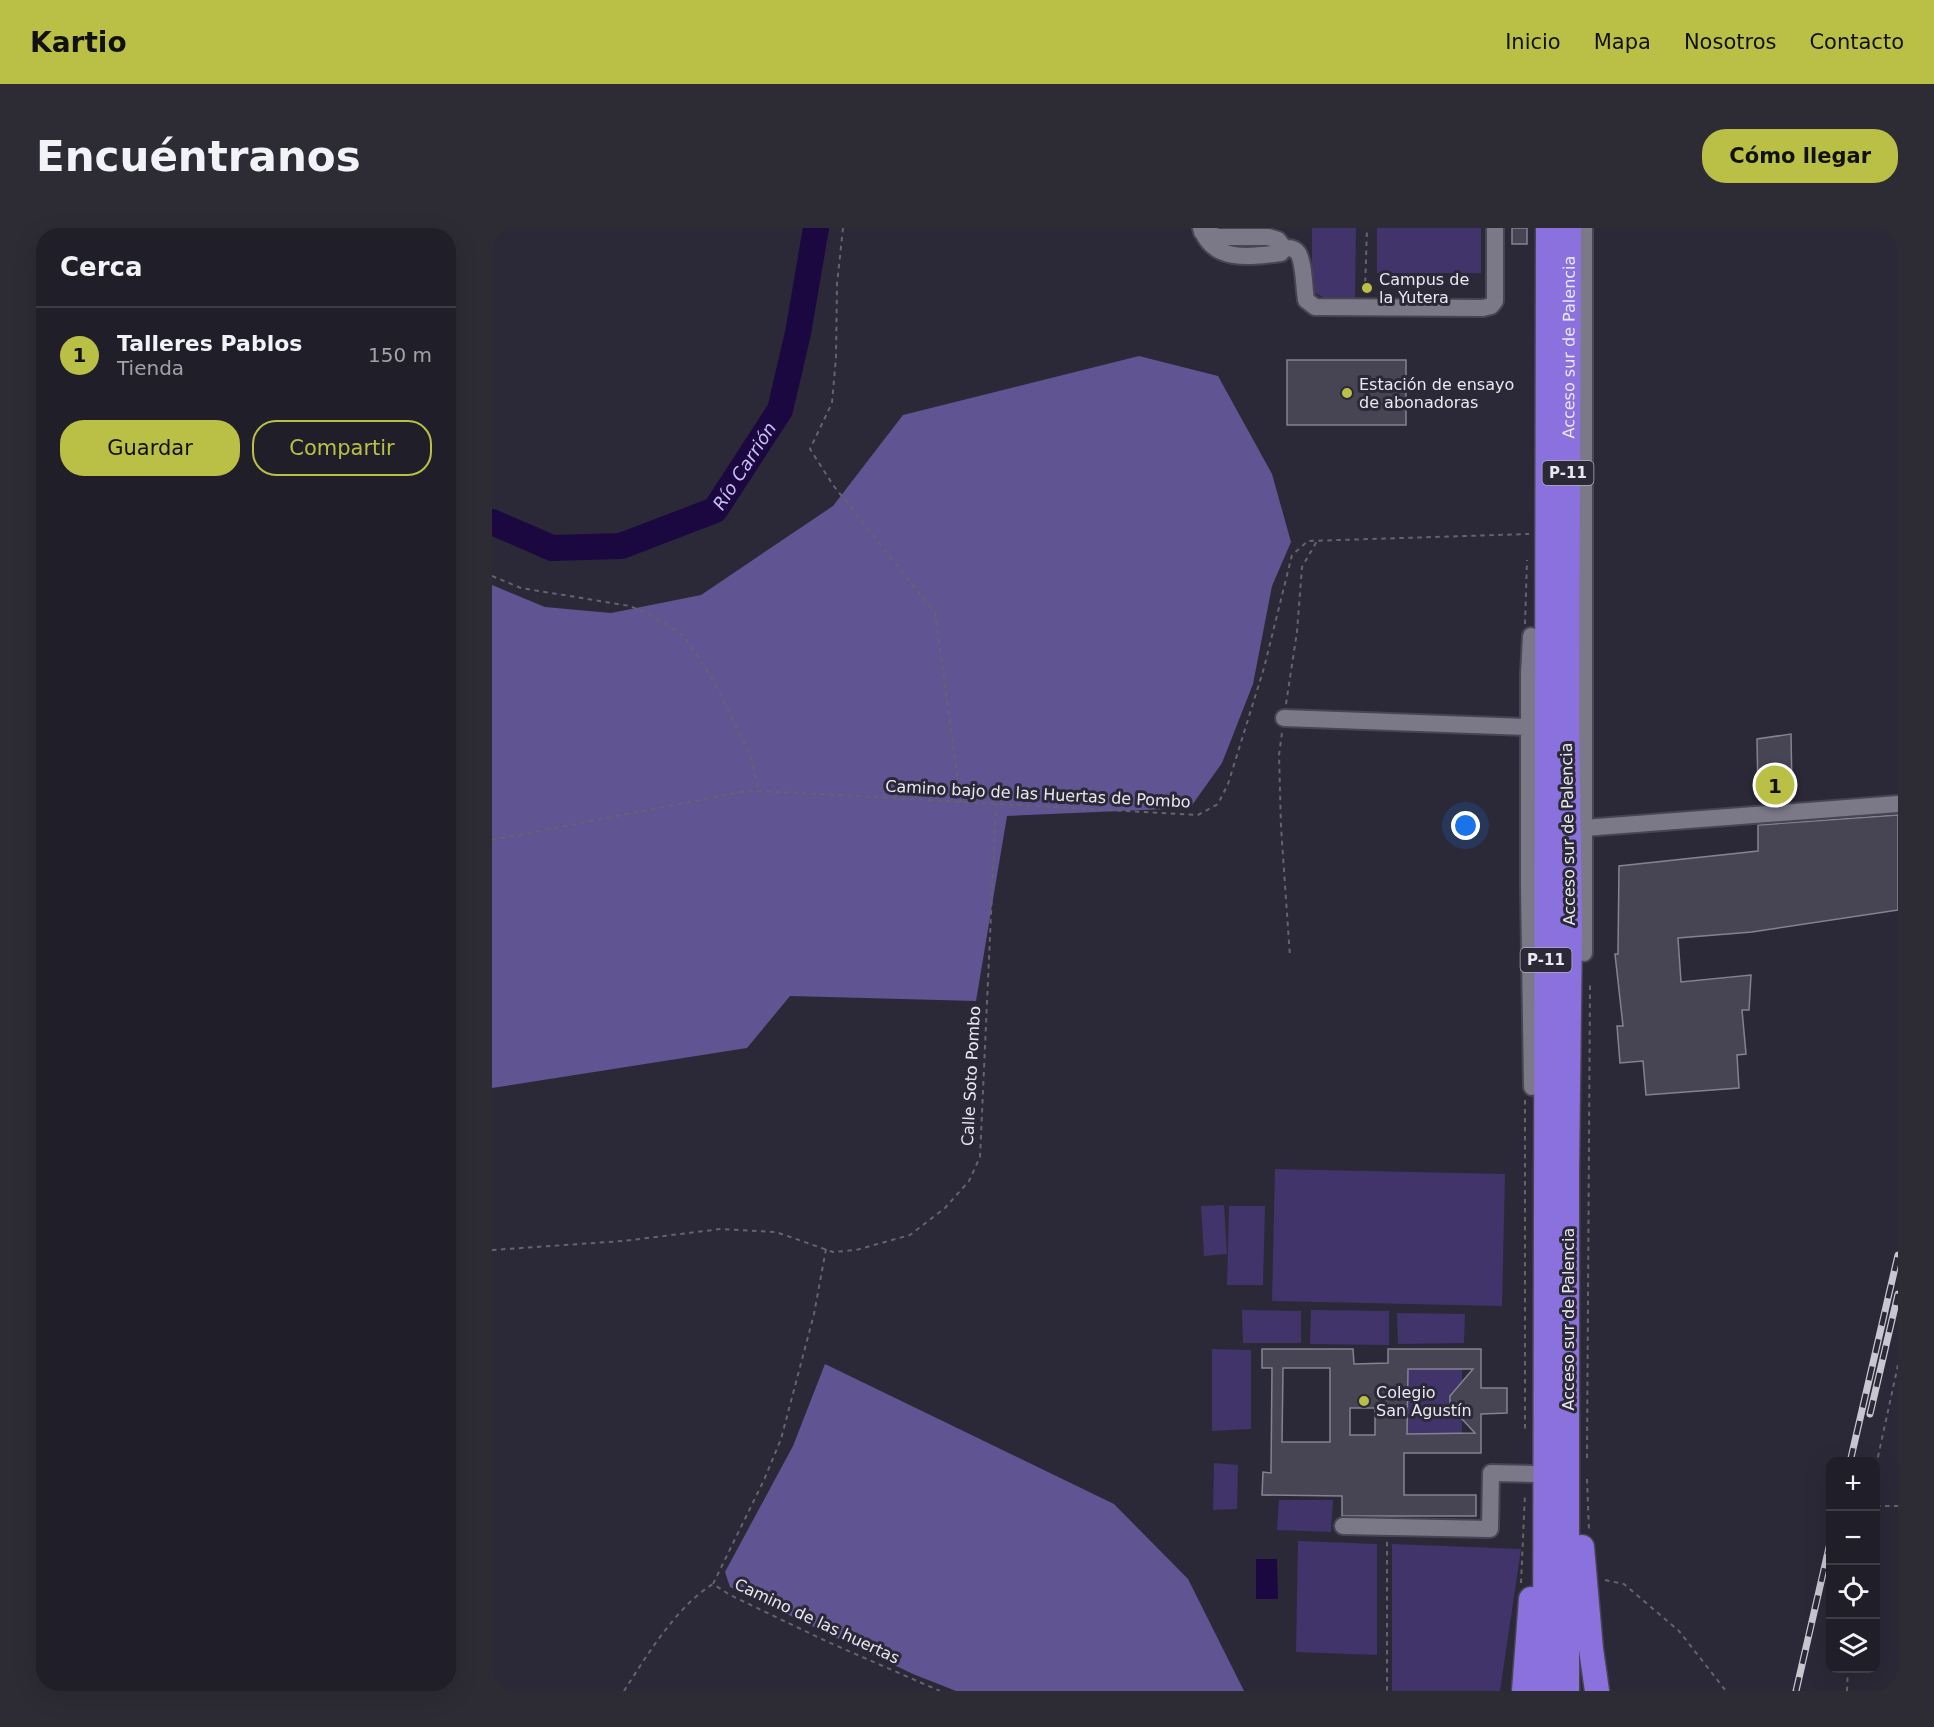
<!DOCTYPE html>
<html lang="es">
<head>
<meta charset="utf-8">
<style>
	body { margin:0; font-family:"DejaVu Sans",sans-serif; background:#2d2c35; color:#f1f3f6 }
	.controls { position:absolute; right:18px; bottom:18px; display:grid; overflow:hidden; border-radius:12px; box-shadow:0 6px 24px #0002 }
	.controls button { width:54px; height:54px; display:grid; place-items:center; padding:0; border:0; border-bottom:2px solid #3d3d46; background:#201f29; color:#f1f3f6; font:30px sans-serif }
	.you { position:absolute; left:974px; top:598px; width:21px; height:21px; margin:-15px; border:4px solid #fff; border-radius:50%; background:#1a73e8; box-shadow:0 0 0 9px #1a73e833 }
	.badge { display:grid; place-items:center; width:39px; height:39px; border-radius:50%; background:#bac045; color:#111; font-size:20px; font-weight:700 }
	.pin { position:absolute; translate:-50% -50%; border:3px solid #fff; box-shadow:0 2px 6px #0006 }
	.list { margin:0; padding:0; list-style:none }
	h2 { display:flex; justify-content:space-between; align-items:center; height:78px; margin:0; padding:0 24px; font-size:26px }
	h2 small { font-size:20px; font-weight:400; color:#a2a2a8 }
	.list li { display:grid; grid-template-columns:39px 1fr auto; gap:18px; align-items:center; box-sizing:border-box; height:96px; padding:0 24px; border-top:2px solid #3d3d46 }
	.list b { display:block; font-size:22px; white-space:nowrap }
	.list p { margin:0; font-size:20px; white-space:nowrap; color:#a2a2a8 }
	.list em { font-size:20px; font-style:normal; color:#a2a2a8 }
	.actions { display:flex; gap:12px; padding:18px 24px }
	.actions a { flex:1; padding:14px 0; border:2px solid #bac045; border-radius:24px; text-align:center; font-size:21px; color:#bac045 }
	.actions .main { background:#bac045; color:#111 }
	.icon { flex:none; width:33px; height:33px; fill:none; stroke:currentColor; stroke-width:2; stroke-linecap:round; stroke-linejoin:round }
	.map { position:relative; flex:none; width:1406px; height:1463px; overflow:hidden; border-radius:24px }
	header { display:flex; align-items:center; gap:36px; box-sizing:border-box; height:84px; padding:0 30px; background:#bac045; color:#111 }
	header strong { font-size:28px }
	nav { display:flex; gap:33px; margin-inline-start:auto; font-size:21px }
	.intro { display:flex; align-items:center; justify-content:space-between; box-sizing:border-box; height:144px; padding:0 36px }
	h1 { margin:0; font-size:42px }
	.button { padding:15px 27px; border-radius:24px; background:#bac045; color:#111; font-size:21px; font-weight:700 }
	main { display:flex; gap:36px; padding:0 36px }
	aside { flex:1; background:#201f29; border-radius:24px; box-shadow:0 6px 24px #0002 }
	.map>svg:first-child { display:block }
	.green { fill:#41346a }
	.forest { fill:#615492 }
	.water { fill:#1c0841 }
	.lines { fill:none; stroke-linecap:round; stroke-linejoin:round }
	.river { stroke:#1c0841; stroke-width:26 }
	.building { fill:#474553; stroke:#848292; stroke-width:1.5; fill-rule:evenodd }
	.minor-casing { stroke:#474551; stroke-width:20 }
	.highway-casing { stroke:#474551; stroke-width:27 }
	.path { stroke:#65636f; stroke-width:2; stroke-dasharray:4.5 4.5; stroke-linecap:butt }
	.minor { stroke:#7b7988; stroke-width:16 }
	.highway { stroke:#8a71de; stroke-width:24 }
	.rail-casing { stroke:#c8c6d0; stroke-width:7 }
	.rail { stroke:#2b2937; stroke-width:4.5; stroke-dasharray:14; stroke-linecap:butt }
	.poi-dot { fill:#bac045; stroke:#2b2937; stroke-width:2 }
	.labels { text-anchor:middle; dominant-baseline:central; stroke-width:6; stroke-linejoin:round; paint-order:stroke }
	.shield { fill:#2b2937; stroke:#b0afb9; stroke-width:1.5 }
	.shield-label { font-size:15px; font-weight:bold; fill:#e9e8f1 }
	.poi-label { font-size:16px; fill:#e9e8f1; stroke:#2b2937; text-anchor:start }
	.street-label { font-size:16px; fill:#e9e8f1; stroke:#2b2937 }
	.water-label { font-size:18px; font-style:italic; fill:#c7bff6; stroke:#2b2937 }
</style>
</head>
<body>
<header>
<strong>Kartio</strong>
<nav><a>Inicio</a><a>Mapa</a><a>Nosotros</a><a>Contacto</a></nav>
</header>
<div class="intro"><h1>Encuéntranos</h1><a class="button">Cómo llegar</a></div>
<main>
<aside>
<h2>Cerca<small></small></h2>
<ul class="list">
<li><span class="badge">1</span><div><b>Talleres Pablos</b><p>Tienda</p></div><em>150 m</em></li>
</ul>
<div class="actions"><a class="main">Guardar</a><a>Compartir</a></div>
</aside>
<div class="map">
<svg width="1406" height="1463" viewBox="0 0 1406 1463">
	<rect width="100%" height="100%" fill="#2b2937"/>
	<path class="green" d="M820,0H864L863,70L835,71L823,65L820,57Z
		M885,0H989V45H885Z
		M783,941L1013,946L1010,1078L780,1073Z
		M732,977L735,1026L712,1028L709,978Z
		M737,978H773L771,1057H735Z
		M750,1082L809,1083V1115H751Z
		M819,1082L897,1083V1117L818,1116Z
		M905,1085L973,1086L972,1115L906,1116Z
		M720,1121L759,1122V1201L720,1203Z
		M916,1141H970V1161H964L958,1168V1178L965,1185H970V1205L915,1206Z
		M722,1235L746,1237L745,1281L721,1282Z
		M787,1272H841L839,1304L785,1302Z
		M806,1313L885,1316V1427L804,1424Z
		M900,1316L1029,1321L1008,1463H900Z"/>
	<path class="forest" d="M647,128L726,148L780,246L799,314L780,358L761,456L730,535L698,580L515,588L484,773L298,768L255,820L0,860V357L53,379L119,385L209,367L341,278L411,187Z
		M333,1136L622,1276L696,1351L752,1463H464L421,1446L238,1359L233,1344L301,1218Z"/>
	<path class="water" d="M764,1331H785L786,1371H764Z"/>
	<g class="lines">
		<path class="river" id="s1" d="M0,294L60,320L129,318L223,282L288,182L306,105L324,0"/>
	</g>
	<path class="building" d="M1020,0H1035V16H1020Z
		M795,132H914V197H795Z
		M1299,506L1300,562L1266,564L1265,511Z
		M1406,587V682L1260,704L1186,710L1189,754L1259,747L1257,782H1250L1254,826L1245,827L1247,860L1154,867L1151,833L1128,835L1125,798H1131L1123,726H1126L1127,638L1266,623V597Z
		M770,1121H861L862,1136L896,1135V1121H989V1160H1015V1185L989,1186V1225H912V1267H984V1288H850V1268L770,1267L771,1244L779,1245L780,1140H770ZM791,1140H838V1214H790ZM916,1141H981L958,1168V1178L983,1205L915,1206ZM858,1180H883V1207H858Z"/>
	<g class="lines">
		<defs>
			<path id="minor" d="M709,0C721,35 759,29 789,25L792,20C798,20 803,20 806,25C812,34 812,60 814,72L823,79L991,80L999,78L1003,73V0
				M1092,0V725
				M710,4L726,9H776L786,12L792,20
				M1039,408L1037,446V660L1040,859
				M792,490L1037,499
				M1092,600L1406,576
				M851,1298L998,1301L999,1245L1043,1246"/>
			<g id="highway">
				<path d="M1090,1319L1099,1421L1105,1463"/>
				<path d="M1032,1463L1039,1371"/>
				<path d="M1053,1463L1056,0"/>
				<path id="s2" d="M1075,1463V943L1078,702L1075,490L1077,0"/>
			</g>
		</defs>
		<use href="#minor" class="minor-casing"/>
		<use href="#highway" class="highway-casing"/>
		<path class="path" d="M351,0L345,56L344,129L340,175L318,221L341,257L443,385L469,574
			M873,63L875,0
			M0,348L29,360L138,378L159,387L192,408L223,455L259,529L267,564
			M1033,396L1035,332
			M794,476L805,404L810,339L825,313
			M790,505L787,527L789,599L798,729
			M0,612L255,563L310,565L706,587L726,576L736,556L772,440L800,327L816,313L1037,306
			M1033,872V1203
			M334,1021L322,1086L289,1211L272,1252L221,1356L238,1367L336,1414L448,1463
			M0,1022L131,1013L229,1001L284,1004L341,1024L364,1022L418,1007L453,980L477,953L488,929L504,576
			M1095,1230L1098,756
			M1384,1238L1406,1137
			M1095,1251L1097,1302
			M1384,1278H1406
			M895,1314V1463
			M1113,1352L1132,1356L1187,1403L1234,1463
			M1029,1355L1033,1265
			M132,1463C155,1427 185,1378 221,1356
			M1355,1463L1356,1440"/>
		<use href="#minor" class="minor"/>
		<use href="#highway" class="highway"/>
		<defs>
			<path id="rail" d="M1378,1186L1406,1066
				M1358,1234L1406,1027
				M1304,1463L1338,1315"/>
		</defs>
		<use href="#rail" class="rail-casing"/>
		<use href="#rail" class="rail"/>
	</g>
	<g class="poi-dot">
		<circle cx="875" cy="60" r="6"/>
		<circle cx="855" cy="165" r="6"/>
		<circle cx="872" cy="1173" r="6"/>
	</g>
	<g class="labels">
		<g class="shield">
			<rect x="1050.5" y="233" width="51" height="24" rx="4.5"/>
			<rect x="1028.5" y="720" width="51" height="24" rx="4.5"/>
		</g>
		<g class="shield-label">
			<text x="1076" y="245">P-11</text>
			<text x="1054" y="732">P-11</text>
		</g>
		<g class="poi-label">
			<text x="887" y="51">Campus de<tspan x="887" dy="18">la Yutera</tspan></text>
			<text x="867" y="156">Estación de ensayo<tspan x="867" dy="18">de abonadoras</tspan></text>
			<text x="884" y="1164">Colegio<tspan x="884" dy="18">San Agustín</tspan></text>
		</g>
		<g class="street-label">
			<text stroke="none"><textPath href="#s2" startOffset="1344">Acceso sur de Palencia</textPath></text>
			<text transform="translate(546 566) rotate(3)">Camino bajo de las Huertas de Pombo</text>
			<text transform="translate(1076 606) rotate(-91)">Acceso sur de Palencia</text>
			<text transform="translate(479 848) rotate(-87)">Calle Soto Pombo</text>
			<text transform="translate(1076 1091) rotate(-90)">Acceso sur de Palencia</text>
			<text transform="translate(325 1393) rotate(25)">Camino de las huertas</text>
		</g>
		<g class="water-label">
			<text stroke="none"><textPath href="#s1" startOffset="288">Río Carrión</textPath></text>
		</g>
	</g>
</svg>
<div class="controls">
<button>+</button>
<button>−</button>
<button><svg class="icon" aria-label="locate" viewBox="0 0 24 24"><circle cx="12" cy="12" r="6"/><path d="M12 2v4M12 18v4M2 12h4M18 12h4"/></svg></button>
<button><svg class="icon" aria-label="layers" viewBox="0 0 24 24"><path d="M12 4l9 5-9 5-9-5zM3 14l9 5 9-5"/></svg></button>
</div>
<div class="you"></div>
<div class="pin badge" style="left:1283px;top:557px">1</div>
</div>
</main>
</body>
</html>
